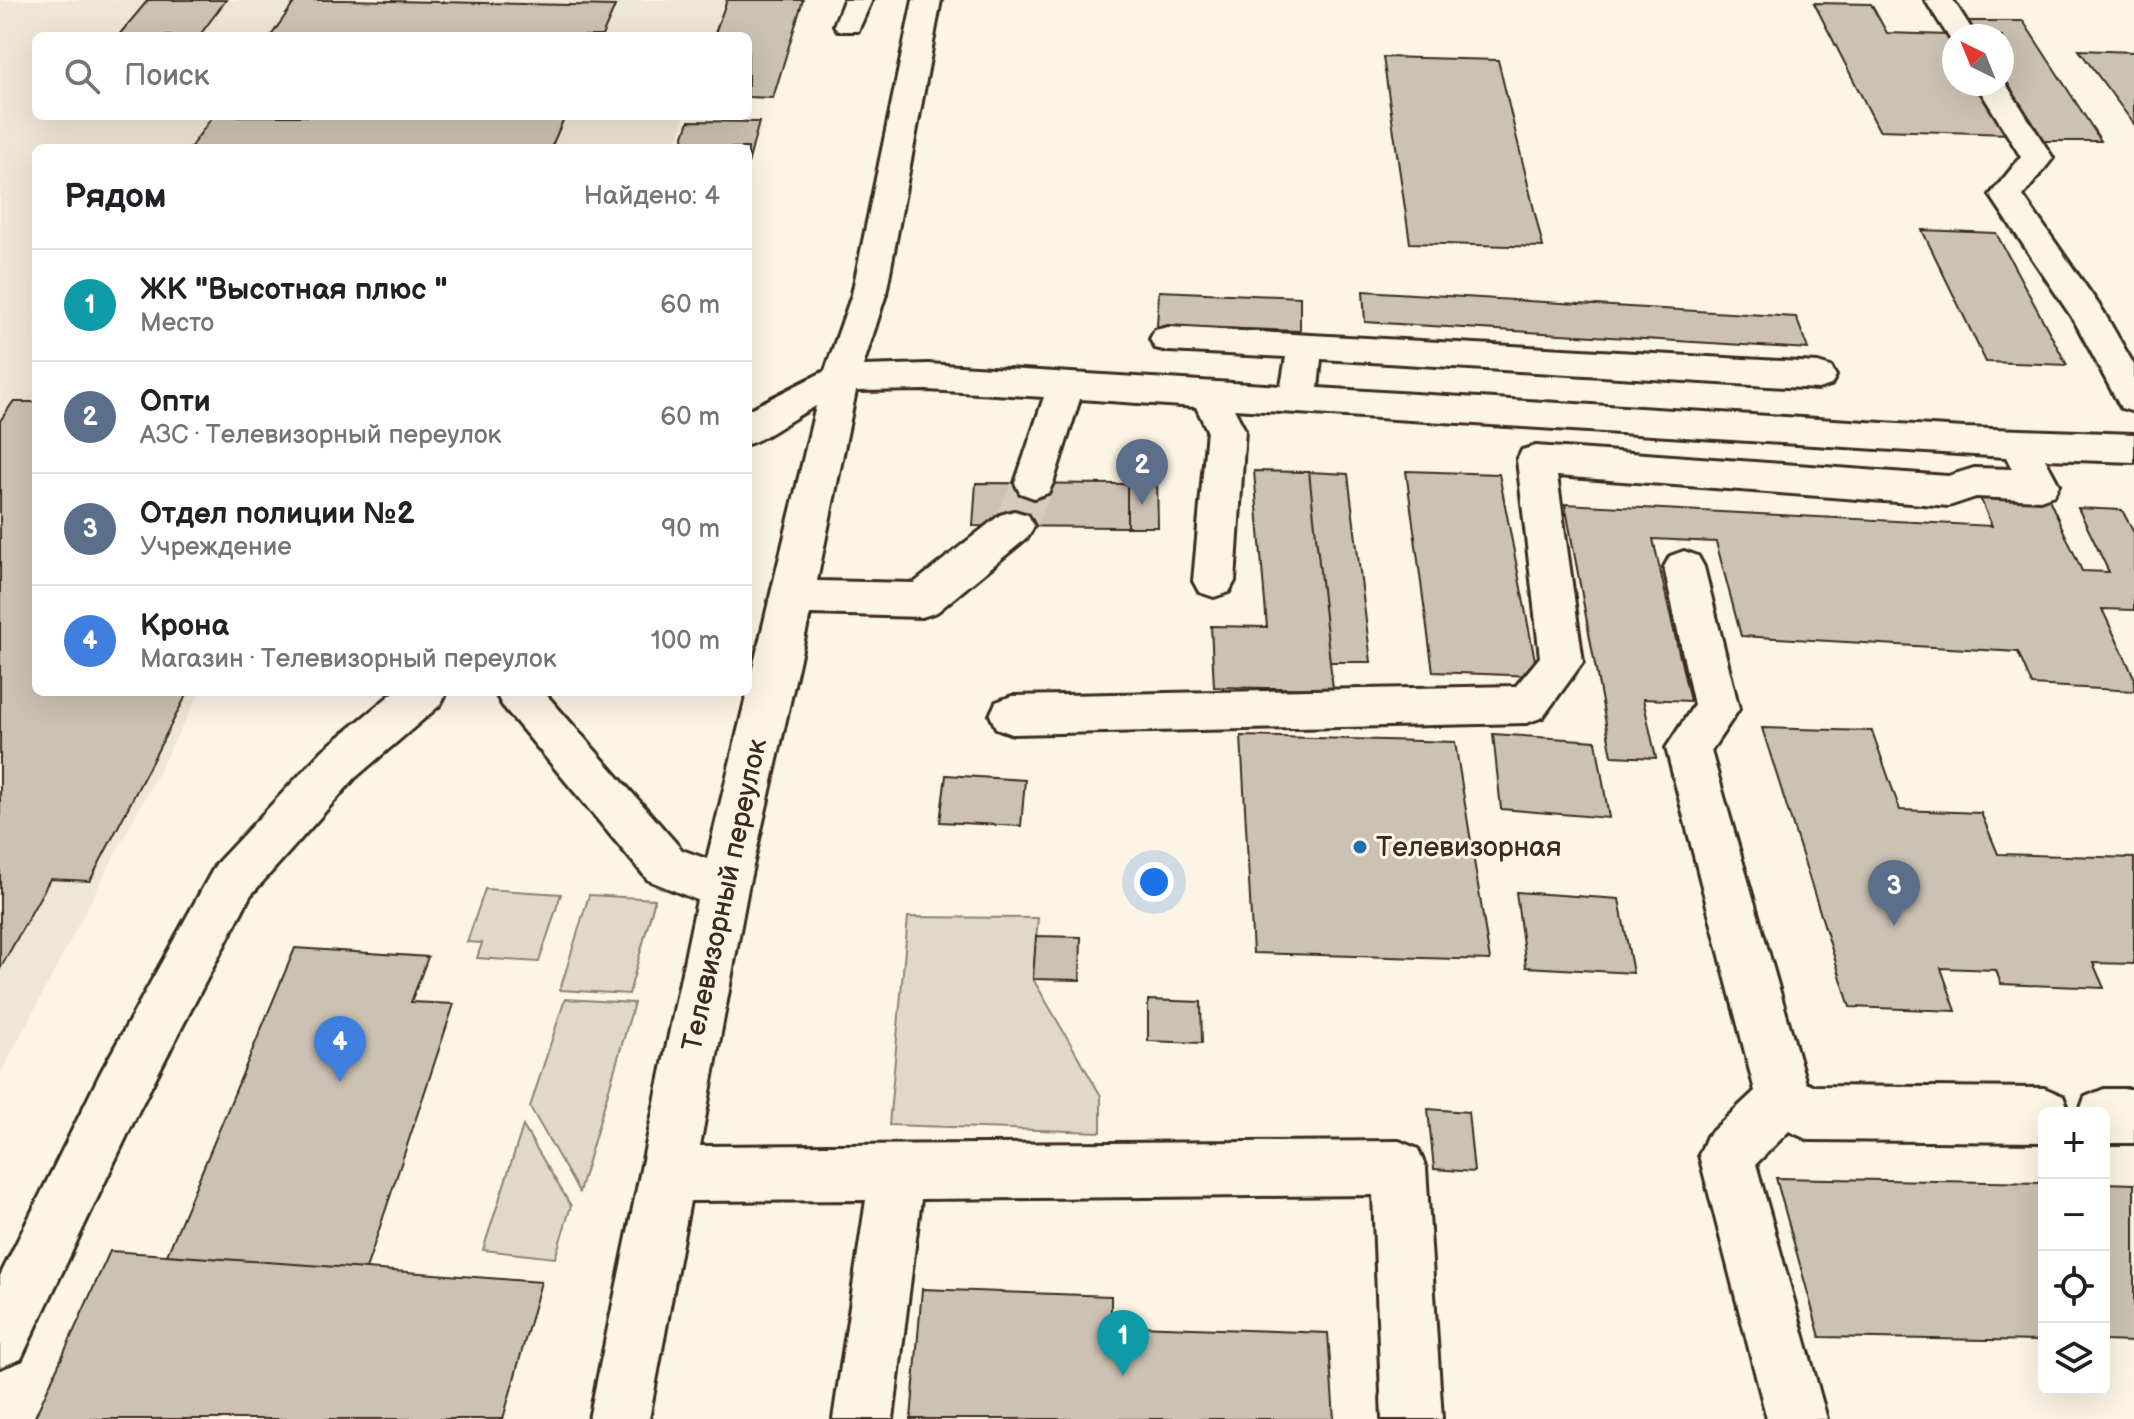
<!DOCTYPE html>
<html lang="ru">
<head>
<meta charset="utf-8">
<style>
	body { margin:0; font-family:"Balsamiq Sans",sans-serif; background:#f2f2f2; color:#202124 }
	.controls { position:absolute; right:24px; bottom:24px; display:grid; overflow:hidden; border-radius:12px; box-shadow:0 8px 32px #0002 }
	.controls button { width:72px; height:72px; display:grid; place-items:center; padding:0; border:0; border-bottom:2px solid #e0e0e0; background:#fff; color:#202124; font:40px sans-serif }
	.compass { position:absolute; left:1942px; top:24px; width:72px; height:72px; border-radius:50%; background:#fff; box-shadow:0 8px 32px #0002; rotate:317deg }
	.you { position:absolute; left:1154px; top:882px; width:28px; height:28px; margin:-20px; border:6px solid #fff; border-radius:50%; background:#1a73e8; box-shadow:0 0 0 12px #1a73e833 }
	.badge { display:grid; place-items:center; width:52px; height:52px; border-radius:50%; background:#1f6fb2; color:#fff; font-size:26px; font-weight:700 }
	.pin { position:absolute; translate:-50% -66px; filter:drop-shadow(0 2px 4px #0008) }
	.pin::after { content:''; position:absolute; top:42px; width:28px; height:24px; background:inherit; clip-path:polygon(0 0,100% 0,50% 100%) }
	.list { margin:0; padding:0; list-style:none }
	h2 { display:flex; justify-content:space-between; align-items:center; height:104px; margin:0; padding:0 32px; font-size:34px }
	h2 small { font-size:26px; font-weight:400; color:#757577 }
	.list li { display:grid; grid-template-columns:52px 1fr auto; gap:24px; align-items:center; box-sizing:border-box; height:112px; padding:0 32px; border-top:2px solid #e0e0e0 }
	.list b { display:block; font-size:30px; white-space:nowrap }
	.list p { margin:0; font-size:26px; white-space:nowrap; color:#757577 }
	.list em { font-size:26px; font-style:normal; color:#757577 }
	.icon { flex:none; width:44px; height:44px; fill:none; stroke:currentColor; stroke-width:2; stroke-linecap:round; stroke-linejoin:round }
	.map { position:relative; flex:none; width:2134px; height:1419px; overflow:hidden }
	.search { position:absolute; background:#fff; box-shadow:0 8px 32px #0002; left:32px; top:32px; width:720px; height:88px; display:flex; align-items:center; gap:20px; box-sizing:border-box; padding:0 28px; border-radius:12px; color:#757577; font-size:30px }
	.panel { position:absolute; background:#fff; box-shadow:0 8px 32px #0002; left:32px; top:144px; width:720px; height:552px; border-radius:12px }
	.map>svg:first-child { display:block }
	.built { fill:#eee6d6 }
	.green { fill:#e0d8c8; stroke:#8e8173; stroke-width:2 }
	.building { fill:#ccc2b3; stroke:#3b2a1e; stroke-width:2 }
	.lines { fill:none; stroke-linecap:round; stroke-linejoin:round }
	.minor-tunnel { stroke:#d5ccbd; stroke-width:41; stroke-dasharray:41 20; stroke-linecap:butt }
	.minor-casing { stroke:#3b2a1e; stroke-width:6 }
	.minor { fill:#fcf5e5; fill-rule:evenodd }
	.poi-dot { fill:#1f6fb2; stroke:#fcf5e5; stroke-width:3 }
	.labels { text-anchor:middle; dominant-baseline:central; stroke-width:6; stroke-linejoin:round; paint-order:stroke }
	.poi-label { font-size:28px; fill:#3b2a1e; stroke:#fcf5e5; text-anchor:start }
	.street-label { font-size:28px; fill:#3b2a1e; stroke:#fcf5e5 }
</style>
</head>
<body>
<div class="map">
<svg width="2134" height="1419" viewBox="0 0 2134 1419">
	<rect width="100%" height="100%" fill="#fcf5e5"/>
	<filter id="ink" filterUnits="userSpaceOnUse"><feTurbulence type="fractalNoise" baseFrequency=".0125" numOctaves="2"/><feDisplacementMap in="SourceGraphic" scale="16" xChannelSelector="R" yChannelSelector="G"/><feConvolveMatrix kernelMatrix="1 2 1 2 8 2 1 2 1" color-interpolation-filters="sRGB"/></filter>
	<g filter="url(#ink)">
		<path class="built" d="M0,0H803L773,98L748,97V36H36V116H685L674,148H36V692H200L0,1075Z"/>
		<path class="green" d="M485,889L561,894L539,962L477,958L482,943L467,942Z
			M589,895L655,899L629,994L560,990Z
			M908,917L1038,918L1033,979L1101,1096V1132L889,1125Z
			M565,999L634,1003L579,1192L530,1107Z
			M523,1126L571,1206L555,1258L483,1250Z"/>
		<path class="building" d="M148,0H226L199,36H118Z
			M296,0H345L615,6L602,36H271Z
			M727,0H803L773,98L748,97V36H714Z
			M1814,3L1871,4L1887,33L1949,35L1954,43V84H1978L2009,134L1879,130Z
			M1966,21H2023L2101,141H2038L2002,81V36H1975Z
			M2079,50L2134,52V124Z
			M1383,57L1498,60L1543,247L1410,243Z
			M213,116H565L551,148H190Z
			M689,121L759,122L748,164V148H680Z
			M1922,230L1996,233L2067,365L1986,362Z
			M1159,291L1300,297V331L1157,326Z
			M1363,291L1796,317L1808,349L1365,322Z
			M13,402H36V692H188L90,881L50,879L0,969V421Z
			M1254,471L1309,472L1333,689L1214,687L1211,626L1267,627Z
			M1406,471L1499,474L1538,676L1433,672Z
			M1309,472L1348,474L1371,662H1330Z
			M1127,476L1157,477L1158,527H1127Z
			M976,483L1127,484V527L973,526Z
			M1979,495L2049,499L2082,571L2109,572L2078,508L2122,510L2134,533V610L2102,609L2134,677V691L2032,685L2018,652L1741,636L1716,542L1653,539L1690,701L1643,699L1656,758L1612,756L1565,504L1992,526Z
			M1762,728L1872,731L1900,810L1981,813L1998,854L2134,858V964L2093,963L2104,988L2001,984L1996,970L1941,968L1956,1011L1850,1007Z
			M1493,734L1596,741L1609,818L1501,809Z
			M1241,736L1455,742L1490,960L1253,953Z
			M946,775L1025,780L1021,826L940,822Z
			M1516,892L1619,899L1633,973L1526,967Z
			M1036,936L1081,937L1080,980L1033,979Z
			M295,948L428,957L411,1002L454,1004L366,1269L167,1255Z
			M1148,1000L1201,1002L1202,1043L1148,1041Z
			M1428,1109L1468,1112L1474,1172L1434,1169Z
			M1776,1178L2044,1183V1341L1820,1337Z
			M2104,1183L2134,1184V1342L2104,1341Z
			M110,1251L366,1269L541,1282L503,1419H34Z
			M922,1289L1111,1296V1325L1328,1333L1334,1419H911Z"/>
		<g class="lines">
			<path class="minor-tunnel" d="M1014,526L1034,483"/>
			<defs>
				<path id="minor" d="M844,0H872L858,31H838L834,25Z
					M913,0H941L886,294L863,366L928,364L1281,386L1286,357L1168,351L1155,348L1150,339L1155,330L1168,327L1818,363L1831,367L1836,376L1831,385L1818,389L1321,359L1318,388L1964,428L2134,434V462L2045,459L2059,485L2054,495L2040,500L1976,497L1949,506L1557,476L1583,662L1543,717L1527,723L1012,734L996,728L990,715L996,702L1012,696L1516,686L1540,657L1517,460L1522,450L1536,446L1948,476L1974,468L2012,469L2006,457L1234,409L1245,430L1235,581L1229,592L1214,597L1199,592L1193,581L1207,430L1196,407L1080,399L1053,483L1048,493L1034,498L1020,493L1015,483L1044,397L928,390L856,391L817,581L914,583L1000,515L1014,511L1028,515L1034,526L1028,537L937,612L922,617L810,614L748,888L700,1146L1399,1141L1418,1149L1426,1168L1442,1419H1382L1373,1195L921,1199L893,1419H833L866,1200L690,1201L649,1419H589L697,900L648,880L502,705L495,692H544L682,850L707,859L816,406C793,417 768,438 748,444V410L825,371L852,294Z
					M1925,0H1953L1976,36H1954L1952,42Z
					M2002,78L2053,158L2023,196L2103,311L2134,365V412L2121,408L2075,322L1990,195L2021,157L1976,84H2002Z
					M1684,551L1698,556L1704,567L1739,709L1711,751L1806,1083L1813,1086L2044,1088L2063,1096L2070,1113H2044V1142L1809,1140L1789,1131L1756,1164L1827,1419H1767L1699,1155L1707,1136L1755,1091L1666,748L1694,705L1664,567L1670,556Z
					M394,692H447L440,705L355,778L250,896L139,1110L21,1359L0,1367V1276L101,1072L216,864L323,750Z
					M2104,1089H2134V1143H2104V1113H2079L2085,1097Z"/>
			</defs>
			<use href="#minor" class="minor-casing"/>
			<use href="#minor" class="minor"/>
		</g>
	</g>
	<circle class="poi-dot" cx="1360" cy="847" r="8"/>
	<g class="labels">
		<g class="poi-label">
			<text x="1376" y="847">Телевизорная</text>
		</g>
		<g class="street-label">
			<text transform="translate(725 895) rotate(-78)">Телевизорный переулок</text>
		</g>
	</g>
</svg>
<div class="controls">
<button>+</button>
<button>−</button>
<button><svg class="icon" aria-label="locate" viewBox="0 0 24 24"><circle cx="12" cy="12" r="6"/><path d="M12 2v4M12 18v4M2 12h4M18 12h4"/></svg></button>
<button><svg class="icon" aria-label="layers" viewBox="0 0 24 24"><path d="M12 4l9 5-9 5-9-5zM3 14l9 5 9-5"/></svg></button>
</div>
<svg class="compass" viewBox="-18 -18 36 36"><path d="M0-13l5 13h-10z" fill="#e53935"/><path d="M0 13l5-13h-10z" fill="#757577"/></svg>
<div class="you"></div>
<div class="pin badge" style="left:1123px;top:1376px;background:#0f9aa8">1</div>
<div class="pin badge" style="left:1142px;top:505px;background:#5c6f8a">2</div>
<div class="pin badge" style="left:1894px;top:926px;background:#5c6f8a">3</div>
<div class="pin badge" style="left:340px;top:1082px;background:#3f7fe0">4</div>
<div class="search"><svg class="icon" aria-label="search" viewBox="0 0 24 24"><circle cx="10" cy="10" r="6"/><path d="M15 15l6 6"/></svg>Поиск</div>
<section class="panel">
<h2>Рядом<small>Найдено: 4</small></h2>
<ul class="list">
<li><span class="badge" style="background:#0f9aa8">1</span><div><b>ЖК &quot;Высотная плюс &quot;</b><p>Место</p></div><em>60 m</em></li>
<li><span class="badge" style="background:#5c6f8a">2</span><div><b>Опти</b><p>АЗС · Телевизорный переулок</p></div><em>60 m</em></li>
<li><span class="badge" style="background:#5c6f8a">3</span><div><b>Отдел полиции №2</b><p>Учреждение</p></div><em>90 m</em></li>
<li><span class="badge" style="background:#3f7fe0">4</span><div><b>Крона</b><p>Магазин · Телевизорный переулок</p></div><em>100 m</em></li>
</ul>
</section>
</div>
</body>
</html>
